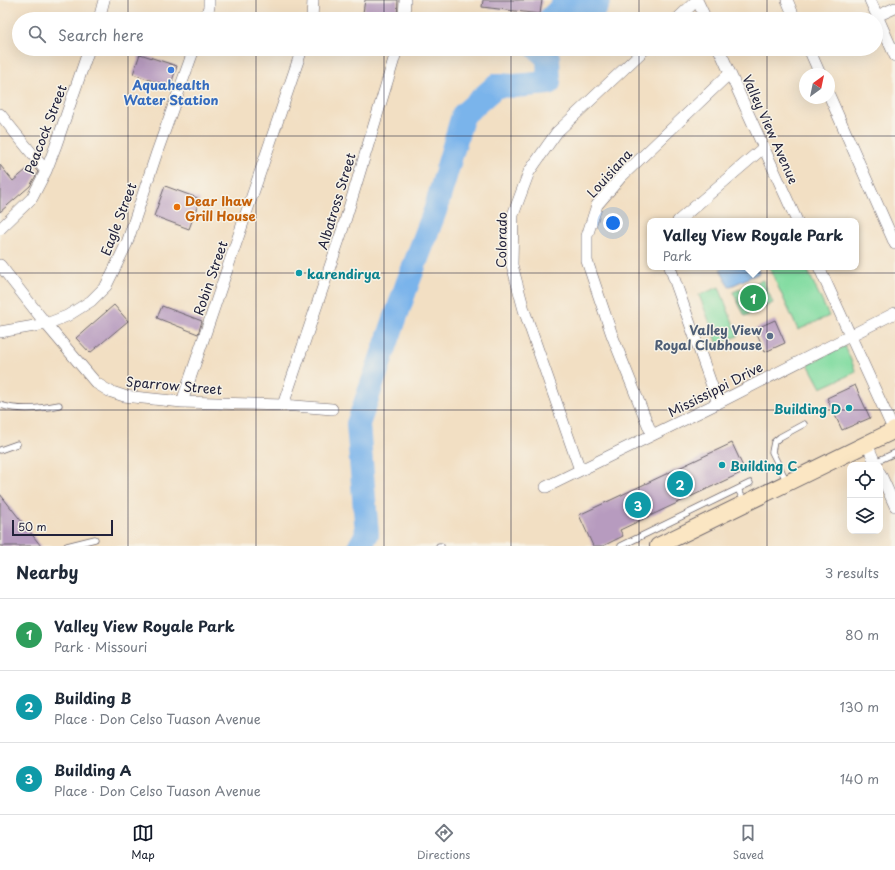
<!DOCTYPE html>
<html lang="en">
<head>
<meta charset="utf-8">
<style>
	body { margin:0; font-family:"Playpen Sans",sans-serif; background:#f6f6f7; color:#1f2937 }
	.controls { position:absolute; right:12px; bottom:12px; display:grid; overflow:hidden; border-radius:8px; box-shadow:0 4px 16px #0002 }
	.controls button { width:36px; height:36px; display:grid; place-items:center; padding:0; border:0; border-bottom:1px solid #e0e1e3; background:#fff; color:#1f2937; font:20px sans-serif }
	.compass { position:absolute; left:799px; top:68px; width:36px; height:36px; border-radius:50%; background:#fff; box-shadow:0 4px 16px #0002; rotate:33deg }
	.scale { position:absolute; left:12px; bottom:10px; width:101px; box-sizing:border-box; padding-left:4px; border:2px solid #22223b; border-top:0; font-size:11px; line-height:14px; white-space:nowrap; color:#22223b; -webkit-text-stroke:3px #f7f3e8; paint-order:stroke }
	.you { position:absolute; left:613px; top:223px; width:14px; height:14px; margin:-10px; border:3px solid #fff; border-radius:50%; background:#1a73e8; box-shadow:0 0 0 6px #1a73e833 }
	.badge { display:grid; place-items:center; width:26px; height:26px; border-radius:50%; background:#111827; color:#fff; font-size:13px; font-weight:700 }
	.pin { position:absolute; translate:-50% -50%; border:2px solid #fff; box-shadow:0 1px 4px #0006 }
	.popup { position:absolute; left:647px; top:218px; width:212px; height:52px; box-sizing:border-box; display:grid; place-content:center; border-radius:8px; background:#fff; filter:drop-shadow(0 1px 3px #0005); font-size:13px; white-space:nowrap; color:#747a83 }
	.popup b { font-size:15px; color:#1f2937 }
	.popup::after { content:''; position:absolute; left:50%; top:100%; margin-left:-8px; border:8px solid transparent; border-top-color:#fff }
	.list { margin:0; padding:0; list-style:none }
	h2 { display:flex; justify-content:space-between; align-items:center; height:52px; margin:0; padding:0 16px; font-size:17px }
	h2 small { font-size:13px; font-weight:400; color:#747a83 }
	.list li { display:grid; grid-template-columns:26px 1fr auto; gap:12px; align-items:center; box-sizing:border-box; height:72px; padding:0 16px; border-top:1px solid #e0e1e3 }
	.list b { display:block; font-size:15px; white-space:nowrap }
	.list p { margin:0; font-size:13px; white-space:nowrap; color:#747a83 }
	.list em { font-size:13px; font-style:normal; color:#747a83 }
	.icon { flex:none; width:22px; height:22px; fill:none; stroke:currentColor; stroke-width:2; stroke-linecap:round; stroke-linejoin:round }
	.map { position:relative; flex:none; width:895px; height:546px; overflow:hidden }
	.search { position:absolute; background:#fff; box-shadow:0 4px 16px #0002; left:12px; right:12px; top:12px; height:44px; display:flex; align-items:center; gap:10px; box-sizing:border-box; padding:0 14px; border-radius:22px; color:#747a83; font-size:15px }
	.sheet { height:268px; background:#fff }
	nav { display:flex; justify-content:space-around; align-items:center; box-sizing:border-box; height:56px; border-top:1px solid #e0e1e3; background:#fff; font-size:11px; color:#747a83 }
	nav a { display:grid; justify-items:center; gap:2px }
	nav .on { color:#111827 }
	.map>svg:first-child { display:block }
	.green { fill:#82dca1; stroke:#527f6e }
	.water { fill:#7ab4eb; stroke:#4e6b93 }
	.lines { fill:none; stroke-linecap:round; stroke-linejoin:round }
	.river { stroke:#7ab4eb; stroke-width:24 }
	.building { fill:#b79bbf }
	.lane-casing { stroke:#6b646b; stroke-width:7 }
	.street-casing { stroke:#6b646b; stroke-width:12 }
	.secondary-casing { stroke:#6b646b; stroke-width:18 }
	.lane { stroke:#fff; stroke-width:5.5 }
	.street { stroke:#fff; stroke-width:11 }
	.secondary { stroke:#fbe6c3; stroke-width:16 }
	.grid { fill:none; stroke:#22223b; stroke-width:1; stroke-opacity:0.55 }
	.shop-dot { fill:#3f7fe0; stroke:#f7f3e8; stroke-width:1.5 }
	.food-dot { fill:#e8710a; stroke:#f7f3e8; stroke-width:1.5 }
	.culture-dot { fill:#0f9aa8; stroke:#f7f3e8; stroke-width:1.5 }
	.service-dot { fill:#5c6f8a; stroke:#f7f3e8; stroke-width:1.5 }
	.labels { text-anchor:middle; dominant-baseline:central; stroke-width:3; stroke-linejoin:round; paint-order:stroke }
	.shop-label { font-size:13px; font-weight:bold; fill:#366cbe; stroke:#f7f3e8 }
	.street-label { font-size:13px; fill:#22223b; stroke:#f7f3e8 }
	.food-label { font-size:13px; font-weight:bold; fill:#c56008; stroke:#f7f3e8; text-anchor:start }
	.culture-label { font-size:13px; font-weight:bold; fill:#0d838f; stroke:#f7f3e8; text-anchor:start }
	.service-label { font-size:13px; font-weight:bold; fill:#4e5e75; stroke:#f7f3e8; text-anchor:end }
</style>
</head>
<body>
<div class="map">
<svg width="895" height="546" viewBox="0 0 895 546">
	<rect width="100%" height="100%" fill="#f7f3e8"/>
	<filter id="ink" filterUnits="userSpaceOnUse"><feTurbulence type="fractalNoise" baseFrequency=".025" numOctaves="2"/><feDisplacementMap in="SourceGraphic" scale="8" xChannelSelector="R" yChannelSelector="G"/><feConvolveMatrix kernelMatrix="1 2 1 2 8 2 1 2 1" color-interpolation-filters="sRGB"/></filter>
	<filter id="wash" filterUnits="userSpaceOnUse"><feTurbulence type="fractalNoise" baseFrequency=".012" numOctaves="4" result="noise"/><feDisplacementMap in="SourceGraphic" scale="16" xChannelSelector="R" yChannelSelector="G"/><feGaussianBlur stdDeviation="0.9" result="paint"/><feColorMatrix in="noise" values="0 0 0 0 0 0 0 0 0 0 0 0 0 0 0 0 0 1.4 0 .05"/><feComposite in="paint" operator="in"/></filter>
	<g filter="url(#wash)">
		<rect width="100%" height="100%" fill="#f2dfc3"/>
		<path class="green" d="M769,267H806L829,316L798,330Z
			M763,280L773,303L745,316L733,292Z
			M719,287L738,336L718,344L699,295Z
			M845,346L856,372L821,388L808,364Z"/>
		<path class="water" d="M725,267H757L759,273L729,287L720,269Z"/>
		<g class="lines">
			<path class="river" d="M550,19L565,4L595,8L599,0
				M360,546L367,534L358,424L408,282L435,211L463,115L497,85L514,86L549,83L548,58L538,49"/>
		</g>
		<g id="blocks">
			<path class="building" d="M365,0H398L397,19H362Z
				M483,0H542L540,14L482,7Z
				M140,54L177,66L170,87L133,74Z
				M0,165L13,181L32,165L38,172L30,186L0,212Z
				M165,186L200,199L189,229L154,216Z
				M114,305L128,321L90,353L76,338Z
				M162,306L202,321L198,334L157,318Z
				M775,320L785,343L765,352L755,329Z
				M855,385L870,418L842,430L827,398Z
				M732,443L745,471L620,530L623,536L603,546H593L579,515Z
				M0,494L41,546H0Z"/>
		</g>
	</g>
	<g filter="url(#ink)">
		<use href="#blocks" fill-opacity="0" stroke="#6b646b" stroke-width="1"/>
		<g class="lines">
			<defs>
				<path id="lane" d="M0,405C19,411 40,409 59,405
					M0,450L17,444
					M875,462L895,453
					M787,482L772,452L774,442L780,437L804,424
					M738,489L745,503
					M67,546L95,539
					M439,546H441
					M621,546L750,483"/>
				<path id="street" d="M697,0L706,19
					M787,0L795,19
					M870,0L895,56
					M877,16L895,8
					M99,19L104,0
					M205,19L209,7V0
					M312,19L313,0
					M404,19L405,0
					M677,19L697,0
					M719,49L797,221
					M809,49L820,74
					M829,95L895,244
					M0,114L46,171
					M678,221L763,148
					M0,229L32,198L46,171L56,145L89,49
					M0,265L46,324L96,383L109,391L124,396L182,402L283,405L332,409
					M670,267L718,403
					M819,267L894,431
					M0,332L46,324L67,316L91,301L106,286L127,243L157,152L194,49
					M182,402L302,49
					M283,405L342,231L397,49
					M652,435L612,335L587,261V236L597,205L621,177L730,73
					M867,444L876,465
					M580,470L524,310L512,265L513,215L529,172L557,132L645,49
					M880,473L895,506
					M546,487L718,403L895,313"/>
				<path id="secondary" d="M658,546L895,430"/>
			</defs>
			<use href="#lane" class="lane-casing"/>
			<use href="#street" class="street-casing"/>
			<use href="#secondary" class="secondary-casing"/>
			<use href="#lane" class="lane"/>
			<use href="#street" class="street"/>
			<use href="#secondary" class="secondary"/>
		</g>
	</g>
	<path class="grid" d="M128,0V19M256,0V19M384,0V19M511,0V19M639,0V19M767,0V19M128,49V546M256,49V546M384,49V546M511,49V546M639,49V546M767,49V546M0,136H895M0,273H895M0,410H895"/>
	<circle class="shop-dot" cx="171" cy="70" r="4"/>
	<circle class="food-dot" cx="177" cy="207" r="4"/>
	<g class="culture-dot">
		<circle cx="299" cy="273" r="4"/>
		<circle cx="849" cy="408" r="4"/>
		<circle cx="722" cy="465" r="4"/>
	</g>
	<circle class="service-dot" cx="770" cy="336" r="4"/>
	<g class="labels">
		<g class="shop-label">
			<text x="171" y="84">Aquahealth<tspan x="171" dy="15">Water Station</tspan></text>
		</g>
		<g class="street-label">
			<text transform="translate(45 129) rotate(-69)">Peacock Street</text>
			<text transform="translate(771 129) rotate(66)">Valley View Avenue</text>
			<text transform="translate(609 173) rotate(-48)">Louisiana</text>
			<text transform="translate(336 201) rotate(-73)">Albatross Street</text>
			<text transform="translate(118 219) rotate(-69)">Eagle Street</text>
			<text transform="translate(501 240) rotate(-89)">Colorado</text>
			<text transform="translate(210 278) rotate(-71)">Robin Street</text>
			<text transform="translate(174 385) rotate(5)">Sparrow Street</text>
			<text transform="translate(715 389) rotate(-27)">Mississippi Drive</text>
		</g>
		<g class="food-label">
			<text x="185" y="200">Dear Ihaw<tspan x="185" dy="15">Grill House</tspan></text>
		</g>
		<g class="culture-label">
			<text x="307" y="273">karendirya</text>
			<text x="841" y="408" text-anchor="end">Building D</text>
			<text x="730" y="465">Building C</text>
		</g>
		<g class="service-label">
			<text x="762" y="329">Valley View<tspan x="762" dy="15">Royal Clubhouse</tspan></text>
		</g>
	</g>
</svg>
<div class="controls">
<button><svg class="icon" aria-label="locate" viewBox="0 0 24 24"><circle cx="12" cy="12" r="6"/><path d="M12 2v4M12 18v4M2 12h4M18 12h4"/></svg></button>
<button><svg class="icon" aria-label="layers" viewBox="0 0 24 24"><path d="M12 4l9 5-9 5-9-5zM3 14l9 5 9-5"/></svg></button>
</div>
<svg class="compass" viewBox="-18 -18 36 36"><path d="M0-13l5 13h-10z" fill="#e53935"/><path d="M0 13l5-13h-10z" fill="#747a83"/></svg>
<div class="scale">50 m</div>
<div class="you"></div>
<div class="pin badge" style="left:753px;top:298px;background:#2e9e5b">1</div>
<div class="popup"><b>Valley View Royale Park</b>Park</div>
<div class="pin badge" style="left:680px;top:484px;background:#0f9aa8">2</div>
<div class="pin badge" style="left:638px;top:505px;background:#0f9aa8">3</div>
<div class="search"><svg class="icon" aria-label="search" viewBox="0 0 24 24"><circle cx="10" cy="10" r="6"/><path d="M15 15l6 6"/></svg>Search here</div>
</div>
<section class="sheet">
<h2>Nearby<small>3 results</small></h2>
<ul class="list">
<li><span class="badge" style="background:#2e9e5b">1</span><div><b>Valley View Royale Park</b><p>Park · Missouri</p></div><em>80 m</em></li>
<li><span class="badge" style="background:#0f9aa8">2</span><div><b>Building B</b><p>Place · Don Celso Tuason Avenue</p></div><em>130 m</em></li>
<li><span class="badge" style="background:#0f9aa8">3</span><div><b>Building A</b><p>Place · Don Celso Tuason Avenue</p></div><em>140 m</em></li>
</ul>
</section>
<nav>
<a class="on"><svg class="icon" aria-label="map" viewBox="0 0 24 24"><path d="M3 6l6-2 6 2 6-2v14l-6 2-6-2-6 2zM9 4v14M15 6v14"/></svg>Map</a>
<a><svg class="icon" aria-label="directions" viewBox="0 0 24 24"><path d="M12 3l9 9-9 9-9-9zM9 14v-3h6M13 9l2 2-2 2"/></svg>Directions</a>
<a><svg class="icon" aria-label="saved" viewBox="0 0 24 24"><path d="M7 4h10v16l-5-4-5 4z"/></svg>Saved</a>
</nav>
</body>
</html>
